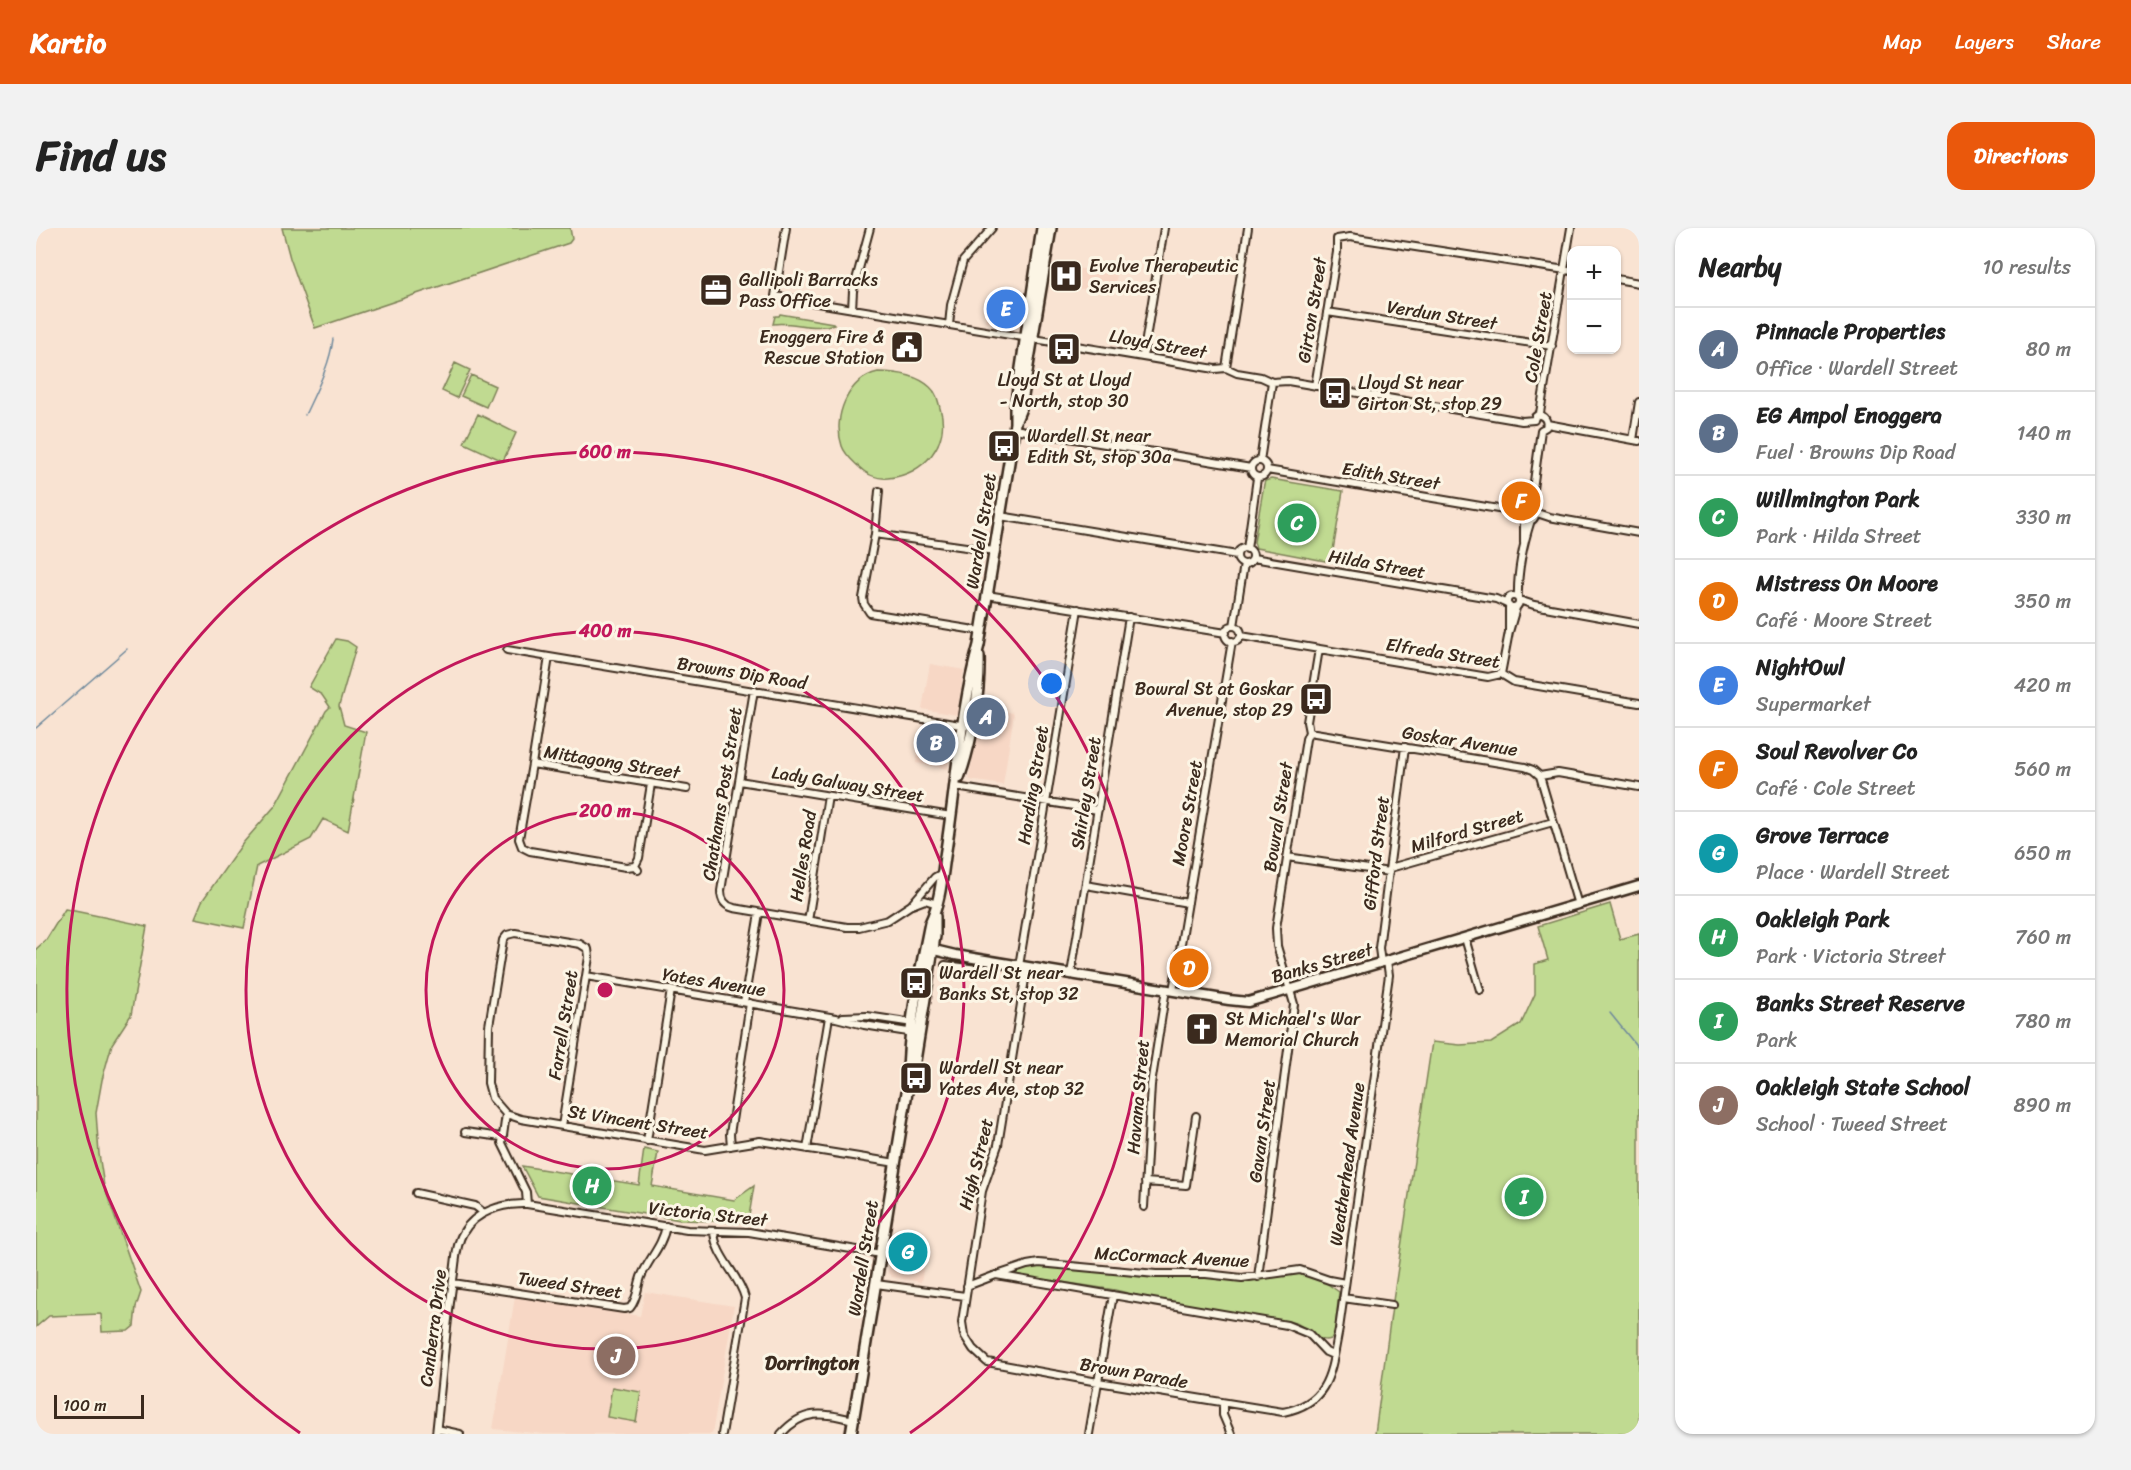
<!DOCTYPE html>
<html lang="en">
<head>
<meta charset="utf-8">
<style>
	body { margin:0; font-family:Sriracha,sans-serif; background:#f2f2f2; color:#222 }
	.controls { position:absolute; right:18px; top:18px; display:grid; overflow:hidden; border-radius:12px; box-shadow:0 2px 4px #0004 }
	.controls button { width:54px; height:54px; display:grid; place-items:center; padding:0; border:0; border-bottom:2px solid #e0e0e0; background:#fff; color:#222; font:30px sans-serif }
	.scale { position:absolute; left:18px; bottom:15px; width:90px; box-sizing:border-box; padding-left:6px; border:3px solid #3b2a1e; border-top:0; font-size:16px; line-height:21px; white-space:nowrap; color:#3b2a1e; -webkit-text-stroke:4px #fcf5e5; paint-order:stroke }
	.you { position:absolute; left:1016px; top:456px; width:21px; height:21px; margin:-15px; border:4px solid #fff; border-radius:50%; background:#1a73e8; box-shadow:0 0 0 9px #1a73e833 }
	.badge { display:grid; place-items:center; width:39px; height:39px; border-radius:50%; background:#ea580c; color:#fff; font-size:20px; font-weight:700 }
	.pin { position:absolute; translate:-50% -50%; border:3px solid #fff; box-shadow:0 2px 6px #0006 }
	.list { margin:0; padding:0; list-style:none }
	h2 { display:flex; justify-content:space-between; align-items:center; height:78px; margin:0; padding:0 24px; font-size:26px }
	h2 small { font-size:20px; font-weight:400; color:#767676 }
	.list li { display:grid; grid-template-columns:39px 1fr auto; gap:18px; align-items:center; box-sizing:border-box; height:84px; padding:0 24px; border-top:2px solid #e0e0e0 }
	.list b { display:block; font-size:22px; white-space:nowrap }
	.list p { margin:0; font-size:20px; white-space:nowrap; color:#767676 }
	.list em { font-size:20px; font-style:normal; color:#767676 }
	.map { position:relative; flex:none; width:1603px; height:1206px; overflow:hidden; border-radius:18px }
	header { display:flex; align-items:center; gap:36px; box-sizing:border-box; height:84px; padding:0 30px; background:#ea580c; color:#fff }
	header strong { font-size:28px }
	nav { display:flex; gap:33px; margin-inline-start:auto; font-size:21px }
	.intro { display:flex; align-items:center; justify-content:space-between; box-sizing:border-box; height:144px; padding:0 36px }
	h1 { margin:0; font-size:42px }
	.button { padding:15px 27px; border-radius:18px; background:#ea580c; color:#fff; font-size:21px; font-weight:700 }
	main { display:flex; gap:36px; padding:0 36px }
	aside { flex:1; background:#fff; border-radius:18px; box-shadow:0 2px 4px #0004 }
	.map>svg:first-child { display:block }
	.built { fill:#f7d7c5 }
	.green { fill:#c0da91; stroke:#7e8258; stroke-width:1.5 }
	.lines { fill:none; stroke-linecap:round; stroke-linejoin:round }
	.stream { stroke:#6f899c; stroke-width:1.5 }
	.minor-casing { stroke:#3b2a1e; stroke-width:10 }
	.major-casing { stroke:#3b2a1e; stroke-width:13 }
	.highway-casing { stroke:#3b2a1e; stroke-width:14 }
	.minor { stroke:#fcf5e5; stroke-width:6 }
	.major { stroke:#fcf5e5; stroke-width:8 }
	.highway { stroke:#fcf5e5; stroke-width:9 }
	.ring { fill:none; stroke:#c2185b; stroke-width:3 }
	.labels { text-anchor:middle; dominant-baseline:central; stroke-width:6; stroke-linejoin:round; paint-order:stroke }
	.poi-label { font-size:18px; fill:#3b2a1e; stroke:#fcf5e5; text-anchor:start }
	.street-label { font-size:18px; fill:#3b2a1e; stroke:#fcf5e5 }
	.neighbourhood-label { font-size:20px; font-weight:bold; fill:#3b2a1e; stroke:#fcf5e5 }
	.centre { fill:#c2185b; stroke:#fcf5e5; stroke-width:3 }
	.ring-label { font-size:18px; text-anchor:middle; font-weight:bold; fill:#c2185b; stroke:#fcf5e5; stroke-width:6; stroke-linejoin:round; paint-order:stroke }
</style>
</head>
<body>
<header>
<strong>Kartio</strong>
<nav><a>Map</a><a>Layers</a><a>Share</a></nav>
</header>
<div class="intro"><h1>Find us</h1><a class="button">Directions</a></div>
<main>
<div class="map">
<svg width="1603" height="1206" viewBox="0 0 1603 1206">
	<rect width="100%" height="100%" fill="#f9e3d2"/>
	<filter id="ink" filterUnits="userSpaceOnUse"><feTurbulence type="fractalNoise" baseFrequency=".0167" numOctaves="2"/><feDisplacementMap in="SourceGraphic" scale="12" xChannelSelector="R" yChannelSelector="G"/><feConvolveMatrix kernelMatrix="1 2 1 2 8 2 1 2 1" color-interpolation-filters="sRGB"/></filter>
	<g filter="url(#ink)">
		<path class="built" d="M1017,36L1081,47L1077,66L1014,56Z
			M954,67L988,73L985,94L979,97L949,94Z
			M894,436L928,442L921,487L886,481Z
			M945,479L978,485L967,557L934,552L933,549Z
			M886,499L912,504L916,508L912,541L880,535Z
			M1152,731L1172,734L1168,759L1151,756L1148,753Z
			M855,1027L889,1033L885,1054L856,1049L852,1045Z
			M609,1064L698,1078L676,1206H509L457,1201L479,1069L481,1067L604,1088Z"/>
		<path class="green" d="M246,0H534L536,11L533,15L279,100L254,30Z
			M744,86L797,95L798,96C778,103 757,93 737,96L739,88H743Z
			M419,135L434,142L421,170L406,163Z
			M842,144C860,144 881,147 894,159C900,164 902,172 904,180C915,215 888,247 852,250C842,251 831,247 823,239C817,233 809,227 806,218C796,189 812,151 842,144Z
			M435,147L459,158L450,179L425,168Z
			M442,186L480,205L467,233L428,215Z
			M1235,251L1307,263L1295,334L1220,320L1218,314L1228,256L1229,253Z
			M300,411L311,413L320,419L303,478L308,497L330,504L312,603L287,591L275,611L221,638L208,700L159,690L166,673L207,615L239,578L290,483L294,479L286,467L273,459Z
			M1574,676L1584,711L1603,706V1206H1339L1355,1086L1396,814L1424,817L1455,815L1485,796L1499,766V736L1512,732L1502,698Z
			M29,681L111,698L95,787L76,816L66,852L60,885L63,926L68,958L105,1064L100,1079L98,1098L92,1103L66,1104L65,1086L13,1088L0,1099V721L10,712Z
			M608,921L622,924L616,958L698,972L718,958L712,994L644,992L502,968L486,938L603,957Z
			M998,1038L1172,1049L1207,1053L1262,1046L1271,1047L1286,1052L1303,1064L1299,1103L1295,1111C1281,1116 1272,1100 1260,1095L1112,1070L1079,1062L979,1047V1045Z
			M576,1159L605,1164L600,1194L571,1189Z"/>
		<g class="lines">
			<path class="stream" d="M269,187C280,163 294,137 297,111
				M0,500L91,421
				M1574,785L1603,821"/>
			<defs>
				<path id="minor" d="M750,0L739,68L1179,141L1190,140L1201,145L1225,149L1236,154L1252,153L1486,193L1498,192
					M1580,51L1603,55
					M816,81L817,63L834,0
					M1291,84L1516,118
					M913,97L915,77L927,33L956,0
					M1107,129L1128,0
					M1190,140L1212,0
					M1279,158L1301,24V11L1314,9L1536,43
					M1498,192L1499,189L1504,185L1535,0
					M1511,196L1603,213
					M978,201L1215,240
					M1597,212L1603,174
					M1215 241a8 8 0 1 1 16 0a8 8 0 1 1-16 0Z
					M1224,233L1236,154
					M1231,242L1474,283L1489,282
					M1497,261V282
					M843,263L839,306L827,370L828,376L834,385L945,403
					M1487 287a6 6 0 1 1 12 0a6 6 0 1 1-12 0Z
					M1489,281L1497,261L1505,202L1510,199C1512,193 1509,189 1504,187
					M1498,284L1513,289L1603,305
					M964,288L1201,327
					M1488,291V315
					M839,306L958,323
					M1201 328a8 8 0 1 1 16 0a8 8 0 1 1-16 0Z
					M1211,321L1221,250
					M1217,330L1460,371L1471,376
					M951,367L1190,405
					M1471 374a6 6 0 1 1 12 0a6 6 0 1 1-12 0Z
					M1482,370C1481,343 1487,317 1495,292
					M1483,372L1498,377L1603,396
					M1473,378V403
					M1198,398L1208,336
					M1189 406a8 8 0 1 1 16 0a8 8 0 1 1-16 0Z
					M1205,408L1452,449L1465,446
					M471,422L930,498
					M513,429L496,536L651,561
					M1465,446L1478,454L1603,475
					M1465,446L1473,404L1480,380
					M718,462L685,663C685,672 689,678 698,680L811,699H823L852,692L875,677L899,649L906,645
					M1273,504L1489,539L1497,542L1504,548L1522,545L1603,559
					M496,536L483,611L486,619L494,623L590,639L599,638L602,642
					M1504,548L1542,677
					M703,553L915,588
					M920,559L1062,582
					M1251,629L1353,644
					M599,638L603,630L615,556
					M1354,640L1517,594
					M1050,657L1152,675
					M876,677L889,672L901,676
					M772,693L792,568
					M1429,710L1444,762
					M1345,735L1343,720L1369,519
					M909,737L950,742L970,736
					M983,738L1042,381
					M991,739L962,917L946,963L926,1094L928,1107L937,1121L951,1134L1062,1154L1247,1184C1295,1175 1295,1141 1303,1101L1353,747L1351,733
					M1035,746L1093,389
					M550,748L800,790L828,797L878,805
					M1137,763L1196,413
					M708,774L723,685
					M807,789L831,788L877,795
					M470,886L456,870L452,855L453,798L467,712L471,707L479,705L544,716L552,721L553,729L526,898
					M429,904L465,909
					M611,913L635,762
					M695,918L694,906L714,775
					M771,921L793,789
					M1109,954L1150,957L1160,888
					M380,965L439,978L448,985
					M491,976L490,964L466,915L470,886L485,891L669,922L724,913L860,935
					M1108,979L1115,857L1130,761
					M678,1003C679,1029 703,1046 709,1070L686,1206
					M964,1046L991,1037L1003,1035L1120,1046H1170L1206,1050L1264,1042L1293,1052L1309,1055
					M1222,1049L1258,776L1241,718L1240,700L1270,511L1273,504L1271,494L1283,421
					M417,1055L588,1081L594,1080C602,1070 601,1060 605,1049C612,1032 627,1017 630,998
					M840,1056L929,1068
					M931,1058L960,1047L1251,1097L1273,1106L1290,1124L1297,1127
					M1307,1070L1356,1077
					M1187,1175V1187L1195,1206
					M401,1201L424,1206
					M400,1206C406,1152 410,1098 418,1045C420,1032 420,1016 427,1005C439,983 468,975 491,976L651,1002L713,1004L845,1026
					M745,1206C768,1180 787,1185 818,1192
					M1053,1206L1077,1067"/>
				<path id="major" d="M890,720L919,727L1193,772L1212,774L1603,658"/>
				<path id="highway" d="M981,190L985,180L1015,0
					M923,550C936,515 944,465 943,428
					M872,858C871,803 883,749 894,695C905,673 906,646 910,622C921,554 924,484 943,417L975,222L979,195V180L1006,0
					M815,1206L872,858L879,833L899,708V688"/>
			</defs>
			<use href="#minor" class="minor-casing"/>
			<use href="#major" class="major-casing"/>
			<use href="#highway" class="highway-casing"/>
			<use href="#minor" class="minor"/>
			<use href="#major" class="major"/>
			<use href="#highway" class="highway"/>
		</g>
	</g>
	<g class="ring">
		<circle cx="569" cy="762" r="179"/>
		<circle cx="569" cy="762" r="359"/>
		<path d="M264 1205A538 538 0 1 1 874 1205"/>
	</g>
	<defs>
		<symbol id="hospital-square" viewBox="-11 -11 22 22"><rect x="-9" y="-9" width="18" height="18" rx="4" fill="#3b2a1e" stroke="#fcf5e5"/><path d="M-5-5h3v3.5h4V-5h3V5h-3V1.5h-4V5h-3Z" fill="#fff"/></symbol>
		<symbol id="office-square" viewBox="-11 -11 22 22"><rect x="-9" y="-9" width="18" height="18" rx="4" fill="#3b2a1e" stroke="#fcf5e5"/><path d="M-6-3h4V-5.5h4V-3h4V5H-6ZM-1-4.5V-3h2v-1.5ZM-6 0V1H6V0Z" fill="#fff"/></symbol>
		<symbol id="civic-square" viewBox="-11 -11 22 22"><rect x="-9" y="-9" width="18" height="18" rx="4" fill="#3b2a1e" stroke="#fcf5e5"/><path d="M-.6-6.5H3V-4.5H.6V-3L4-1V1h2V6H-6V1h2V-1L-.6-3ZM-1.2 2.5V6h2.4V2.5Z" fill="#fff"/></symbol>
		<symbol id="bus-square" viewBox="-11 -11 22 22"><rect x="-9" y="-9" width="18" height="18" rx="4" fill="#3b2a1e" stroke="#fcf5e5"/><path d="M-5-6H5V4H4V6H2V4H-2V6H-4V4H-5ZM-3.5-4V0h7V-4ZM-3.5 1.2v1.5H-2V1.2ZM2 1.2v1.5H3.5V1.2Z" fill="#fff"/></symbol>
		<symbol id="church-square" viewBox="-11 -11 22 22"><rect x="-9" y="-9" width="18" height="18" rx="4" fill="#3b2a1e" stroke="#fcf5e5"/><path d="M-1.2-6h2.4v3.5h3.3v2.4h-3.3V6h-2.4V-.1h-3.3v-2.4h3.3Z" fill="#fff"/></symbol>
	</defs>
	<g fill-rule="evenodd">
		<use href="#hospital-square" x="1011" y="29" width="38" height="38"/>
		<use href="#office-square" x="661" y="43" width="38" height="38"/>
		<use href="#civic-square" x="852" y="100" width="38" height="38"/>
		<use href="#bus-square" x="1009" y="102" width="38" height="38"/>
		<use href="#bus-square" x="1280" y="146" width="38" height="38"/>
		<use href="#bus-square" x="949" y="199" width="38" height="38"/>
		<use href="#bus-square" x="1261" y="452" width="38" height="38"/>
		<use href="#bus-square" x="861" y="736" width="38" height="38"/>
		<use href="#church-square" x="1147" y="782" width="38" height="38"/>
		<use href="#bus-square" x="861" y="831" width="38" height="38"/>
	</g>
	<g class="labels">
		<g class="poi-label">
			<text x="1053" y="38">Evolve Therapeutic<tspan x="1053" dy="21">Services</tspan></text>
			<text x="703" y="52">Gallipoli Barracks<tspan x="703" dy="21">Pass Office</tspan></text>
			<text x="848" y="109" text-anchor="end">Enoggera Fire &amp;<tspan x="848" dy="21">Rescue Station</tspan></text>
			<text x="1028" y="152" text-anchor="middle">Lloyd St at Lloyd<tspan x="1028" dy="21">- North, stop 30</tspan></text>
			<text x="1322" y="155">Lloyd St near<tspan x="1322" dy="21">Girton St, stop 29</tspan></text>
			<text x="991" y="208">Wardell St near<tspan x="991" dy="21">Edith St, stop 30a</tspan></text>
			<text x="1257" y="461" text-anchor="end">Bowral St at Goskar<tspan x="1257" dy="21">Avenue, stop 29</tspan></text>
			<text x="903" y="745">Wardell St near<tspan x="903" dy="21">Banks St, stop 32</tspan></text>
			<text x="1189" y="791">St Michael's War<tspan x="1189" dy="21">Memorial Church</tspan></text>
			<text x="903" y="840">Wardell St near<tspan x="903" dy="21">Yates Ave, stop 32</tspan></text>
		</g>
		<g class="street-label">
			<text transform="translate(1276 82) rotate(-81)">Girton Street</text>
			<text transform="translate(1406 87) rotate(9)">Verdun Street</text>
			<text transform="translate(1502 109) rotate(-80)">Cole Street</text>
			<text transform="translate(1122 116) rotate(10)">Lloyd Street</text>
			<text transform="translate(1355 248) rotate(9)">Edith Street</text>
			<text transform="translate(945 303) rotate(-81)">Wardell Street</text>
			<text transform="translate(1341 336) rotate(10)">Hilda Street</text>
			<text transform="translate(1407 425) rotate(9)">Elfreda Street</text>
			<text transform="translate(706 445) rotate(9)">Browns Dip Road</text>
			<text transform="translate(1424 513) rotate(9)">Goskar Avenue</text>
			<text transform="translate(576 534) rotate(9)">Mittagong Street</text>
			<text transform="translate(812 556) rotate(9)">Lady Galway Street</text>
			<text transform="translate(997 557) rotate(-81)">Harding Street</text>
			<text transform="translate(1050 565) rotate(-81)">Shirley Street</text>
			<text transform="translate(686 566) rotate(-81)">Chathams Post Street</text>
			<text transform="translate(1151 585) rotate(-80)">Moore Street</text>
			<text transform="translate(1242 589) rotate(-81)">Bowral Street</text>
			<text transform="translate(1431 603) rotate(-16)">Milford Street</text>
			<text transform="translate(1340 625) rotate(-83)">Gifford Street</text>
			<text transform="translate(767 628) rotate(-81)">Helles Road</text>
			<text transform="translate(1286 735) rotate(-16)">Banks Street</text>
			<text transform="translate(678 754) rotate(9)">Yates Avenue</text>
			<text transform="translate(527 797) rotate(-81)">Farrell Street</text>
			<text transform="translate(1102 869) rotate(-85)">Havana Street</text>
			<text transform="translate(602 894) rotate(9)">St Vincent Street</text>
			<text transform="translate(1226 903) rotate(-82)">Gavan Street</text>
			<text transform="translate(940 936) rotate(-76)">High Street</text>
			<text transform="translate(1311 936) rotate(-82)">Weatherhead Avenue</text>
			<text transform="translate(672 986) rotate(6)">Victoria Street</text>
			<text transform="translate(1136 1029) rotate(3)">McCormack Avenue</text>
			<text transform="translate(827 1030) rotate(-81)">Wardell Street</text>
			<text transform="translate(534 1057) rotate(8)">Tweed Street</text>
			<text transform="translate(397 1100) rotate(-83)">Canberra Drive</text>
			<text transform="translate(1098 1145) rotate(10)">Brown Parade</text>
		</g>
		<g class="neighbourhood-label">
			<text x="776" y="1135">Dorrington</text>
		</g>
	</g>
	<circle cx="569" cy="762" r="9" class="centre"/>
	<g class="ring-label">
		<text x="569" y="230">600 m</text>
		<text x="569" y="409">400 m</text>
		<text x="569" y="589">200 m</text>
	</g>
</svg>
<div class="controls">
<button>+</button>
<button>−</button>
</div>
<div class="scale">100 m</div>
<div class="you"></div>
<div class="pin badge" style="left:950px;top:489px;background:#5c6f8a">A</div>
<div class="pin badge" style="left:900px;top:515px;background:#5c6f8a">B</div>
<div class="pin badge" style="left:1261px;top:295px;background:#2e9e5b">C</div>
<div class="pin badge" style="left:1153px;top:740px;background:#e8710a">D</div>
<div class="pin badge" style="left:970px;top:81px;background:#3f7fe0">E</div>
<div class="pin badge" style="left:1485px;top:273px;background:#e8710a">F</div>
<div class="pin badge" style="left:872px;top:1024px;background:#0f9aa8">G</div>
<div class="pin badge" style="left:556px;top:958px;background:#2e9e5b">H</div>
<div class="pin badge" style="left:1488px;top:969px;background:#2e9e5b">I</div>
<div class="pin badge" style="left:580px;top:1128px;background:#8d6e63">J</div>
</div>
<aside>
<h2>Nearby<small>10 results</small></h2>
<ul class="list">
<li><span class="badge" style="background:#5c6f8a">A</span><div><b>Pinnacle Properties</b><p>Office · Wardell Street</p></div><em>80 m</em></li>
<li><span class="badge" style="background:#5c6f8a">B</span><div><b>EG Ampol Enoggera</b><p>Fuel · Browns Dip Road</p></div><em>140 m</em></li>
<li><span class="badge" style="background:#2e9e5b">C</span><div><b>Willmington Park</b><p>Park · Hilda Street</p></div><em>330 m</em></li>
<li><span class="badge" style="background:#e8710a">D</span><div><b>Mistress On Moore</b><p>Café · Moore Street</p></div><em>350 m</em></li>
<li><span class="badge" style="background:#3f7fe0">E</span><div><b>NightOwl</b><p>Supermarket</p></div><em>420 m</em></li>
<li><span class="badge" style="background:#e8710a">F</span><div><b>Soul Revolver Co</b><p>Café · Cole Street</p></div><em>560 m</em></li>
<li><span class="badge" style="background:#0f9aa8">G</span><div><b>Grove Terrace</b><p>Place · Wardell Street</p></div><em>650 m</em></li>
<li><span class="badge" style="background:#2e9e5b">H</span><div><b>Oakleigh Park</b><p>Park · Victoria Street</p></div><em>760 m</em></li>
<li><span class="badge" style="background:#2e9e5b">I</span><div><b>Banks Street Reserve</b><p>Park</p></div><em>780 m</em></li>
<li><span class="badge" style="background:#8d6e63">J</span><div><b>Oakleigh State School</b><p>School · Tweed Street</p></div><em>890 m</em></li>
</ul>
</aside>
</main>
</body>
</html>
